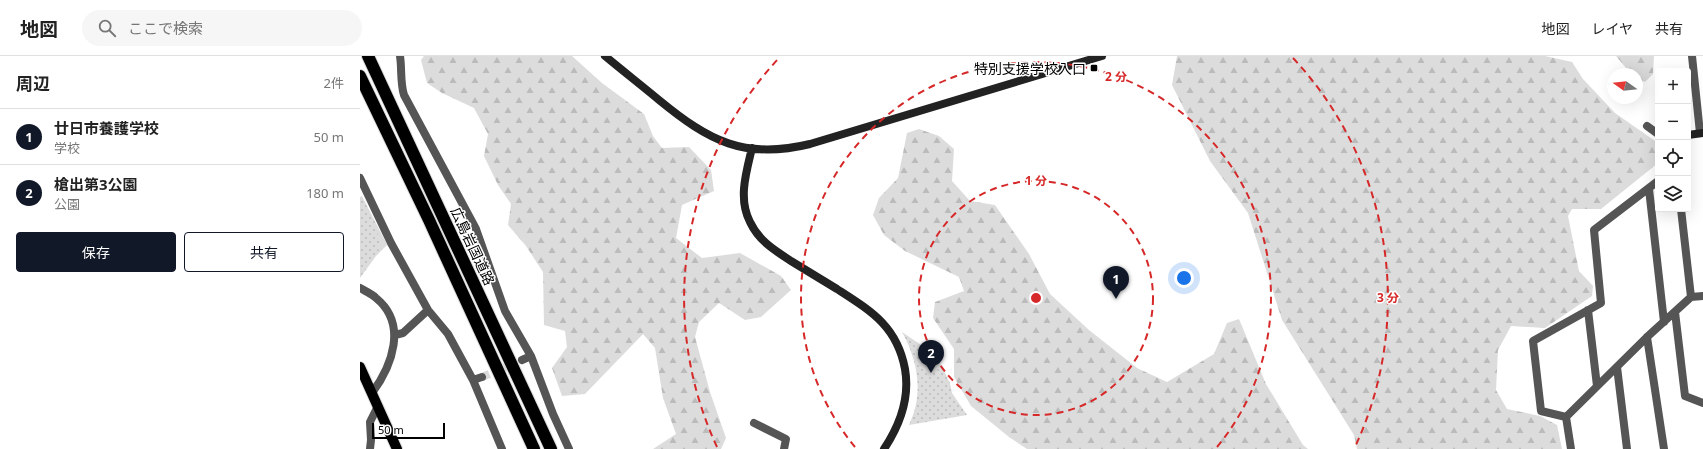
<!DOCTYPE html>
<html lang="ja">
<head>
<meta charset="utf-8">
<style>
	body { margin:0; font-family:"Noto Sans","Noto Sans JP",sans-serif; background:#f6f6f6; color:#222 }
	.controls { position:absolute; right:12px; top:12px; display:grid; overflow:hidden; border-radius:4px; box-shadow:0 4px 16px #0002 }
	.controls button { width:36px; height:36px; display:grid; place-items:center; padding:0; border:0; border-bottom:1px solid #e0e0e0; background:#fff; color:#222; font:20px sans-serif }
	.compass { position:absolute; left:1247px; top:12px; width:36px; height:36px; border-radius:50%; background:#fff; box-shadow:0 4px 16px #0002; rotate:285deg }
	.scale { position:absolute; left:12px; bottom:10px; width:73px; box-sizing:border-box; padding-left:4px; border:2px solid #000; border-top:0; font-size:11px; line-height:14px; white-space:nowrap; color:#000; -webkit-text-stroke:3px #fff; paint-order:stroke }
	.you { position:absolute; left:824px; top:222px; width:14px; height:14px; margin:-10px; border:3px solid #fff; border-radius:50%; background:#1a73e8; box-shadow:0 0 0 6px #1a73e833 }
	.badge { display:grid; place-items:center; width:26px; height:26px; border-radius:50%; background:#111827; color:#fff; font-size:13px; font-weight:700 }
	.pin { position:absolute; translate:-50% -33px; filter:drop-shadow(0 1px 2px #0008) }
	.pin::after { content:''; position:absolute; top:21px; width:14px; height:12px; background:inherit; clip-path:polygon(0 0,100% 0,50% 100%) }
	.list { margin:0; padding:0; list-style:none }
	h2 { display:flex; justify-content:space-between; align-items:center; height:52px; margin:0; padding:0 16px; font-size:17px }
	h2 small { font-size:13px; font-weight:400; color:#767676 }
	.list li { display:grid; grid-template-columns:26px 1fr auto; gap:12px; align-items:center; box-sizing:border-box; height:56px; padding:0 16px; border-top:1px solid #e0e0e0 }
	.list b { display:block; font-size:15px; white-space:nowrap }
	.list p { margin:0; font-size:13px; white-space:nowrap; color:#767676 }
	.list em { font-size:13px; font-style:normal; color:#767676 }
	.actions { display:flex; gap:8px; padding:12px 16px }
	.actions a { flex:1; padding:9px 0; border:1px solid #111827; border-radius:4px; text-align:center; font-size:14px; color:#111827 }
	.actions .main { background:#111827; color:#fff }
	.icon { flex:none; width:22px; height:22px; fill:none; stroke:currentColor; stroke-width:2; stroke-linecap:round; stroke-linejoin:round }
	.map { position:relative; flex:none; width:1343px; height:393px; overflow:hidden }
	header { display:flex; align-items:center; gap:24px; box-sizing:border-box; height:56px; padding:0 20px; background:#fff; border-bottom:1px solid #e0e0e0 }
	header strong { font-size:19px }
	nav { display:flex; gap:22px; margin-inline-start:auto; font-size:14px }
	.search { width:280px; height:36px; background:#f6f6f6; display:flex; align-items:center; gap:10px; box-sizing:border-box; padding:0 14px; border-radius:22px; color:#767676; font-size:15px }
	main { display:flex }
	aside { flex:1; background:#fff }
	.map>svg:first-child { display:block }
	.forest { fill:url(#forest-firs) }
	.park { fill:url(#park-dots) }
	.garden { fill:#dcdcdc }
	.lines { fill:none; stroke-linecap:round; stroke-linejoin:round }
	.street-tunnel { stroke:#d9d9d9; stroke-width:8; stroke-dasharray:8 4; stroke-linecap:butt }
	.primary-casing { stroke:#dbdbdb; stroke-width:12 }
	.highway-casing { stroke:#dbdbdb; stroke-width:14 }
	.street { stroke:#555; stroke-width:8 }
	.secondary { stroke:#222; stroke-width:8 }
	.primary { stroke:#000; stroke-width:10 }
	.highway { stroke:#000; stroke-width:12 }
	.ring { fill:none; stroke:#d62828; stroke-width:2; stroke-dasharray:7 5 }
	.poi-dot { fill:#000; stroke:#fff; stroke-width:1.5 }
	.labels { text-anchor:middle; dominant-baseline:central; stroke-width:3; stroke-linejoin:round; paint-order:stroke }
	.poi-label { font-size:14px; fill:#000; stroke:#fff; text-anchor:end }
	.street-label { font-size:14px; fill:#000; stroke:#fff }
	.centre { fill:#d62828; stroke:#fff; stroke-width:2 }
	.ring-label { font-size:12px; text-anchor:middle; font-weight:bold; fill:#d62828; stroke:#fff; stroke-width:3; stroke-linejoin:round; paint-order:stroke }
</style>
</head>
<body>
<header>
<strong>地図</strong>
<div class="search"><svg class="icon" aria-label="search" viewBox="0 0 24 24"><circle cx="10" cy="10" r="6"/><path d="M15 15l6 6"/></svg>ここで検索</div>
<nav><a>地図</a><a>レイヤ</a><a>共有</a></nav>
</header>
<main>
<aside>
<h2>周辺<small>2件</small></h2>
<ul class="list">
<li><span class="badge">1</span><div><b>廿日市養護学校</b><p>学校</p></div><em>50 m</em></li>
<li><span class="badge">2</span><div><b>槍出第3公園</b><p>公園</p></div><em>180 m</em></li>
</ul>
<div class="actions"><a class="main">保存</a><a>共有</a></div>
</aside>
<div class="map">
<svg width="1343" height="393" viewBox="0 0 1343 393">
	<defs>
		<pattern id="forest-firs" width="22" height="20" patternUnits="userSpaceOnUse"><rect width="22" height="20" fill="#dcdcdc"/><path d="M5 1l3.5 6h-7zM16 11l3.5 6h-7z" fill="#bbb"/></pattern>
		<pattern id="park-dots" width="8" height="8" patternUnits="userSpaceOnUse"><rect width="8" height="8" fill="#dcdcdc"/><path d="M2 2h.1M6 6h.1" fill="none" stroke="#bbb" stroke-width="1.8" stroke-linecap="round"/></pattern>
	</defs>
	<rect width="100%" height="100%" fill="#fff"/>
	<path class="forest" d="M64,0H212L242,27L284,58L293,80L302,92L329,91L351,114L354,135L322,149L316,182L342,202L380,197L421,220L431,234L401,261L385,264L359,247L339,266L335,281L350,336L366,382L361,393H293L316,378L303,342L295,292L283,278L225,338L202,340L192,312L207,291L205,275L184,269L183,216L166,190L148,169L151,148L138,129L124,100L128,78L114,52L82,37L67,27L61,4Z
		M817,0H1185L1212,6L1223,23L1255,57L1298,87V107L1241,153H1212L1208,160L1219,215L1233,230L1232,240L1185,272L1151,270L1138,294L1136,334L1147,353L1180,360L1197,369L1202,393H997L994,379L922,264L888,157L850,105L812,29Z
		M1256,0H1294L1293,18L1285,26L1277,22V18H1271Z
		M559,73L579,80L594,93L592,125L610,145L635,149L669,198L690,238L729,274L777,312L807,326L854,298L867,267L879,263L906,328L943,389L948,393H667L649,381L611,350L594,321V293L573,262L575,246L604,235L599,221L545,195L524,179L513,159L519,142L538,122L547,77Z"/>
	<path class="park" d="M2,140L27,189L16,200L0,222V141Z
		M542,276L576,299L590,327L592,337L607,359L549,369C564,338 558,305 542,276Z"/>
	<path class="garden" d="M15,166L27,189L19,195L18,193L23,188L13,169Z"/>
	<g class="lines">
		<path class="street-tunnel" d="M122,321L156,307"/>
		<defs>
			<path id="primary" d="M0,311L37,393"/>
			<path id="highway" d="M8,0L191,393
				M0,20L69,164L174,393"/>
		</defs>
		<use href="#primary" class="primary-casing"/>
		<use href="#highway" class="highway-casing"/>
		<path class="street" d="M40,0C42,13 40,26 44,39L116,173L145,255L171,300L193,358L209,393
			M1332,0L1340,77
			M1287,70L1298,78
			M0,122L31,187L68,254L88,278L113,324L142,393
			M1289,133L1304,266
			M0,232C5,235 12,238 16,242C48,268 32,310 12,337
			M1331,241L1343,240
			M1228,254L1237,330
			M1315,256L1325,340L1343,347
			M35,279L43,277L68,254
			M1287,281L1304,393
			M162,304L171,300
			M1257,311L1267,393
			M113,324L122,321
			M1206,361L1287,281L1331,241L1321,153
			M394,367L426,383L424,393
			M10,393L11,384L10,366L18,350
			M1211,393L1206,361L1181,355L1173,285L1241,247L1234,174L1298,125"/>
		<path class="secondary" d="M245,0C263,15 281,29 299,44C349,85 384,104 450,88L742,0
			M1328,79L1343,77
			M392,92C386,117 378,143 390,166C399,185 414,194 431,205C446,214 462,224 477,233C511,255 537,270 545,313C550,342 540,369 524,393"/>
		<use href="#primary" class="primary"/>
		<use href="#highway" class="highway"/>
	</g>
	<g class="ring">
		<circle cx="676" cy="242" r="117"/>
		<path d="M495 391A235 235 0 1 1 857 391"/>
		<path d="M357 391A352 352 0 0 1 419 2M933 2A352 352 0 0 1 995 391"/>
	</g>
	<rect class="poi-dot" x="730" y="8" width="8" height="8" rx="2"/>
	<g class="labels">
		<g class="poi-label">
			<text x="726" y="12">特別支援学校入口</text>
		</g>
		<g class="street-label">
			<text transform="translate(113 190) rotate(65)">広島岩国道路</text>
		</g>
	</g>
	<circle cx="676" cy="242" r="6" class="centre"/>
	<g class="ring-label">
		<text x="756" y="25">2 分</text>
		<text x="676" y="129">1 分</text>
		<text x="1028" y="246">3 分</text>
	</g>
</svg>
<div class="controls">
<button>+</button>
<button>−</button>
<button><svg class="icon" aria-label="locate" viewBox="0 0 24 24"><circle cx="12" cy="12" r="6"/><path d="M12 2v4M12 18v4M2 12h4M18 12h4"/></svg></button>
<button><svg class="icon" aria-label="layers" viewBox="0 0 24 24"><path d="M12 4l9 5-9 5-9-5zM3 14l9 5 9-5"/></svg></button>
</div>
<svg class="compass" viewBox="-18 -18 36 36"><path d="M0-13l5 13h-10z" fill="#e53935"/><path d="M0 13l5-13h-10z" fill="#767676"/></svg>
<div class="scale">50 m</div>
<div class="you"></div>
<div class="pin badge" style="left:756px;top:243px">1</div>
<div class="pin badge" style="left:571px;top:317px">2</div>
</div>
</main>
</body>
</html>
